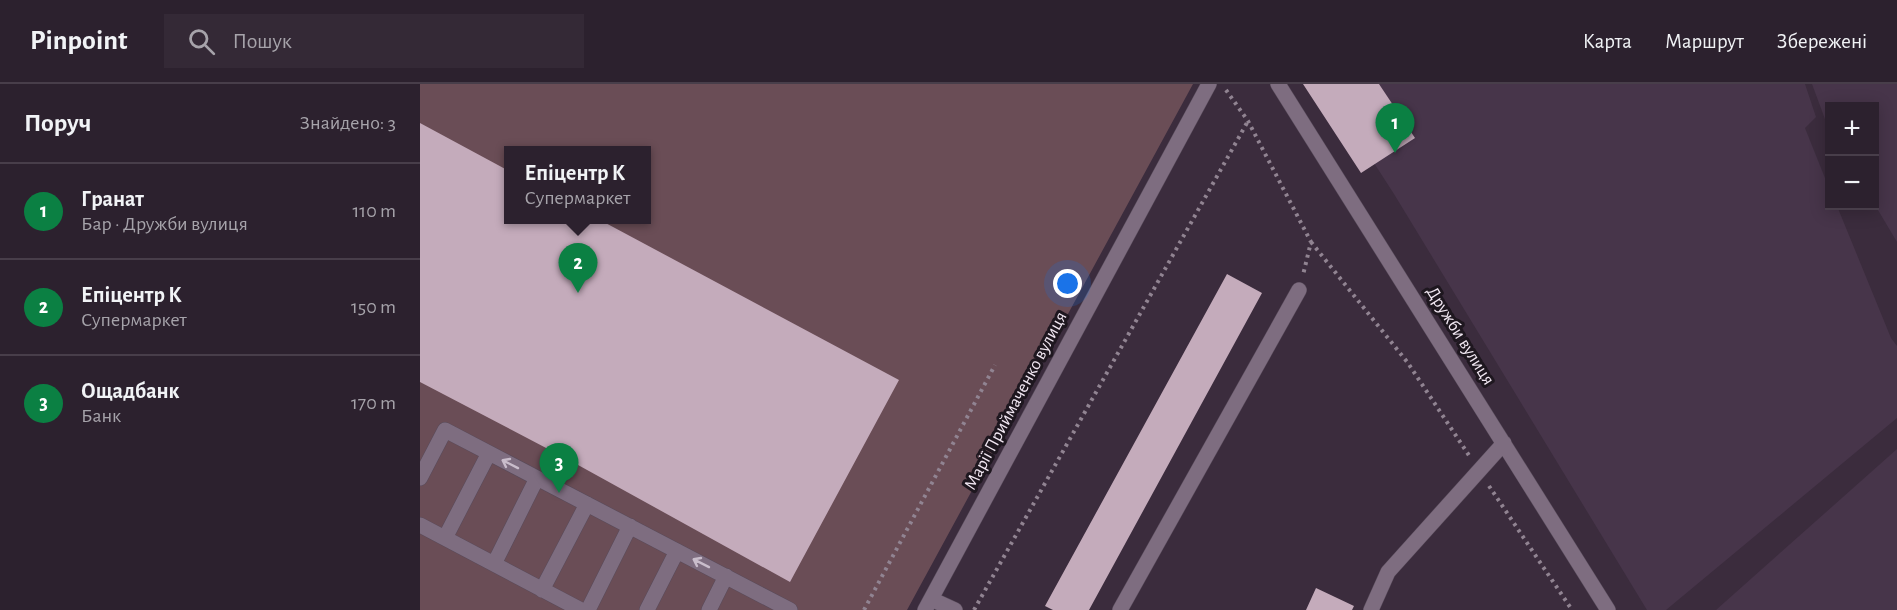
<!DOCTYPE html>
<html lang="uk">
<head>
<meta charset="utf-8">
<style>
	body { margin:0; font-family:"Alegreya Sans",sans-serif; background:#342936; color:#f1f3f6 }
	.controls { position:absolute; right:18px; top:18px; display:grid; overflow:hidden; border-radius:0px; box-shadow:0 3px 15px #0003 }
	.controls button { width:54px; height:54px; display:grid; place-items:center; padding:0; border:0; border-bottom:2px solid #483e4a; background:#2c212e; color:#f1f3f6; font:30px sans-serif }
	.you { position:absolute; left:648px; top:200px; width:21px; height:21px; margin:-15px; border:4px solid #fff; border-radius:50%; background:#1a73e8; box-shadow:0 0 0 9px #1a73e833 }
	.badge { display:grid; place-items:center; width:39px; height:39px; border-radius:50%; background:#0b8043; color:#fff; font-size:20px; font-weight:700 }
	.pin { position:absolute; translate:-50% -50px; filter:drop-shadow(0 2px 3px #0008) }
	.pin::after { content:''; position:absolute; top:32px; width:21px; height:18px; background:inherit; clip-path:polygon(0 0,100% 0,50% 100%) }
	.popup { position:absolute; left:84px; top:62px; width:147px; height:78px; box-sizing:border-box; display:grid; place-content:center; border-radius:0px; background:#2c212e; filter:drop-shadow(0 2px 4px #0005); font-size:20px; white-space:nowrap; color:#a6a3aa }
	.popup b { font-size:22px; color:#f1f3f6 }
	.popup::after { content:''; position:absolute; left:50%; top:100%; margin-left:-12px; border:12px solid transparent; border-top-color:#2c212e }
	.list { margin:0; padding:0; list-style:none }
	h2 { display:flex; justify-content:space-between; align-items:center; height:78px; margin:0; padding:0 24px; font-size:26px }
	h2 small { font-size:20px; font-weight:400; color:#a6a3aa }
	.list li { display:grid; grid-template-columns:39px 1fr auto; gap:18px; align-items:center; box-sizing:border-box; height:96px; padding:0 24px; border-top:2px solid #483e4a }
	.list b { display:block; font-size:22px; white-space:nowrap }
	.list p { margin:0; font-size:20px; white-space:nowrap; color:#a6a3aa }
	.list em { font-size:20px; font-style:normal; color:#a6a3aa }
	.icon { flex:none; width:33px; height:33px; fill:none; stroke:currentColor; stroke-width:2; stroke-linecap:round; stroke-linejoin:round }
	.map { position:relative; flex:none; width:1477px; height:526px; overflow:hidden }
	header { display:flex; align-items:center; gap:36px; box-sizing:border-box; height:84px; padding:0 30px; background:#2c212e; border-bottom:2px solid #483e4a }
	header strong { font-size:28px }
	nav { display:flex; gap:33px; margin-inline-start:auto; font-size:21px }
	.search { width:420px; height:54px; background:#342936; display:flex; align-items:center; gap:15px; box-sizing:border-box; padding:0 21px; border-radius:0px; color:#a6a3aa; font-size:22px }
	main { display:flex }
	aside { flex:1; background:#2c212e }
	.map>svg:first-child { display:block }
	.built { fill:#47354a }
	.green { fill:#6a4d56; fill-rule:evenodd }
	.building { fill:#c4abbb }
	.lines { fill:none; stroke-linecap:round; stroke-linejoin:round }
	.minor-casing { stroke:#584b5a; stroke-width:16 }
	.path { stroke:#918492; stroke-width:4; stroke-dasharray:3 4.5; stroke-linecap:butt }
	.minor { stroke:#7e6d80; stroke-width:15 }
	.oneway { stroke:#c9bdcb }
	.labels { text-anchor:middle; dominant-baseline:central; stroke-width:6; stroke-linejoin:round; paint-order:stroke }
	.street-label { font-size:18px; fill:#f2e8f3; stroke:#1e171f }
</style>
</head>
<body>
<header>
<strong>Pinpoint</strong>
<div class="search"><svg class="icon" aria-label="search" viewBox="0 0 24 24"><circle cx="10" cy="10" r="6"/><path d="M15 15l6 6"/></svg>Пошук</div>
<nav><a>Карта</a><a>Маршрут</a><a>Збережені</a></nav>
</header>
<main>
<aside>
<h2>Поруч<small>Знайдено: 3</small></h2>
<ul class="list">
<li><span class="badge">1</span><div><b>Гранат</b><p>Бар · Дружби вулиця</p></div><em>110 m</em></li>
<li><span class="badge">2</span><div><b>Епіцентр К</b><p>Супермаркет</p></div><em>150 m</em></li>
<li><span class="badge">3</span><div><b>Ощадбанк</b><p>Банк</p></div><em>170 m</em></li>
</ul>
</aside>
<div class="map">
<svg width="1477" height="526" viewBox="0 0 1477 526">
	<rect width="100%" height="100%" fill="#3b2c3d"/>
	<path class="built" d="M903,0H1385L1396,33L1385,44L1409,104L1410,122H1417L1471,254L1477,262V334L1246,526H1227L974,110Z
		M1392,0H1477V158L1455,121L1454,22H1410L1409,46Z
		M1477,365V526H1296Z"/>
	<path class="green" d="M0,0H773L487,526H0ZM89,67H227V136H89Z"/>
	<path class="building" d="M883,0H959L995,54L941,89Z
		M0,39L89,87V136H180L479,296L370,498L149,376L0,298Z
		M807,190L842,209L669,526H633L625,522Z
		M896,504L934,522L932,526H886Z"/>
	<g class="lines">
		<defs>
			<path id="minor" d="M858,0L1188,526
				M0,394L25,346L370,526
				M0,441L161,526
				M25,454L69,369
				M74,480L117,394
				M122,506L167,420
				M511,515L535,526
				M168,526L210,442
				M227,526L257,467
				M289,526L306,492
				M505,526L789,0
				M700,526L879,206
				M951,526L968,488L1084,359"/>
		</defs>
		<use href="#minor" class="minor-casing"/>
		<path class="path" d="M806,6L828,37L891,158L883,191
			M891,158L988,279L1050,373
			M1069,402L1152,526
			M444,526L575,281
			M554,526L828,37"/>
		<use href="#minor" class="minor"/>
	</g>
	<defs><path id="oneway-shaft" d="M-6 0H5M1.5-3L5.5 0L1.5 3" fill="none" stroke-width="1.6" stroke-linecap="round" stroke-linejoin="round" transform="scale(1.5)"/></defs>
	<g class="oneway">
		<use href="#oneway-shaft" transform="translate(90 380) rotate(-153)"/>
		<use href="#oneway-shaft" transform="translate(281 479) rotate(-153)"/>
	</g>
	<g class="labels">
		<g class="street-label">
			<text transform="translate(1040 252) rotate(58)">Дружби вулиця</text>
			<text transform="translate(596 317) rotate(-62)">Марії Приймаченко вулиця</text>
		</g>
	</g>
</svg>
<div class="controls">
<button>+</button>
<button>−</button>
</div>
<div class="you"></div>
<div class="pin badge" style="left:975px;top:69px">1</div>
<div class="pin badge" style="left:158px;top:209px">2</div>
<div class="popup"><b>Епіцентр К</b>Супермаркет</div>
<div class="pin badge" style="left:139px;top:409px">3</div>
</div>
</main>
</body>
</html>
